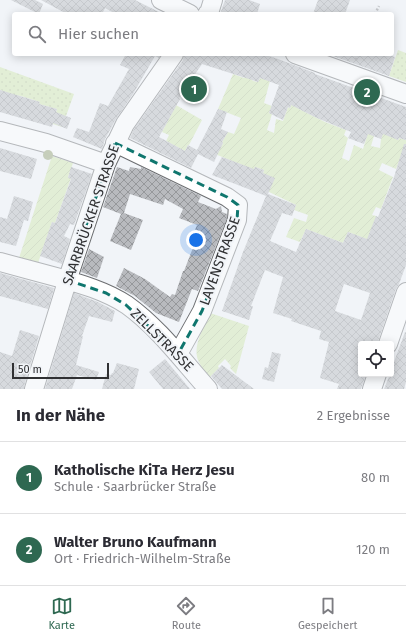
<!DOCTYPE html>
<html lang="de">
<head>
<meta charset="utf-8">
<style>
	body { margin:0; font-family:"Fira Sans",sans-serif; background:#f7f7f7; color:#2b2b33 }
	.controls { position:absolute; right:12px; bottom:12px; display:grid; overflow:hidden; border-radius:4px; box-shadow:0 2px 10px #0003 }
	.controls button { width:36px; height:36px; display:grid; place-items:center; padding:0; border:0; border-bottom:1px solid #e1e1e2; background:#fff; color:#2b2b33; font:20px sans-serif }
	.scale { position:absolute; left:12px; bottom:10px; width:97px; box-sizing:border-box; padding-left:4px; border:2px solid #303133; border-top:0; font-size:11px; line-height:14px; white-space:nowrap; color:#303133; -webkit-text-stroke:3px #f1f4f8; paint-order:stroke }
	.you { position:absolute; left:196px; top:240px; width:14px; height:14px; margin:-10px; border:3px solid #fff; border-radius:50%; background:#1a73e8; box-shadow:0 0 0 6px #1a73e833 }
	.badge { display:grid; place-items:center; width:26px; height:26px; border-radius:50%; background:#2e6851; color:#fff; font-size:13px; font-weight:700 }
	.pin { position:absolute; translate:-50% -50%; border:2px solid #fff; box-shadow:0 1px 4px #0006 }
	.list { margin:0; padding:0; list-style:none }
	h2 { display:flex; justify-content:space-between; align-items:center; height:52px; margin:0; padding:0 16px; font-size:17px }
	h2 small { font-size:13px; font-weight:400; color:#7c7c81 }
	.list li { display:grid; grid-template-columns:26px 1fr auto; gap:12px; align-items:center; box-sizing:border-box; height:72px; padding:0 16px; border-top:1px solid #e1e1e2 }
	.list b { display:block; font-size:15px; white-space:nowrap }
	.list p { margin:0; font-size:13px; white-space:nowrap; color:#7c7c81 }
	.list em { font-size:13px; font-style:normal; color:#7c7c81 }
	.icon { flex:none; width:22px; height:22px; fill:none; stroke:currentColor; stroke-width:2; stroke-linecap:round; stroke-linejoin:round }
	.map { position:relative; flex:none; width:406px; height:389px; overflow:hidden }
	.search { position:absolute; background:#fff; box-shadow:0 2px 10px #0003; left:12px; right:12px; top:12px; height:44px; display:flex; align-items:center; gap:10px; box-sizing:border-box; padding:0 14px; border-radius:4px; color:#7c7c81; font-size:15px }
	.sheet { height:196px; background:#fff }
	nav { display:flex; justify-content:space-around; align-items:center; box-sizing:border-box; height:56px; border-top:1px solid #e1e1e2; background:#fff; font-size:11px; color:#7c7c81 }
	nav a { display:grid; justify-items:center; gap:2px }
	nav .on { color:#2e6851 }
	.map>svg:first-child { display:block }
	.grass { fill:url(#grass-dots) }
	.garden { fill:url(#garden-furrows) }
	.building { fill:url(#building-cross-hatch); fill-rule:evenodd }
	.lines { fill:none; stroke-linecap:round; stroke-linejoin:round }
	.minor-casing { stroke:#6c6e71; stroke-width:20 }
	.path { stroke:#949699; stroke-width:2.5; stroke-dasharray:2 2; stroke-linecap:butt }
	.minor { stroke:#fff; stroke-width:18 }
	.tree { fill:#929f72 }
	.marked { fill:none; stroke:#0f766e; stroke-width:3; stroke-dasharray:8 5; stroke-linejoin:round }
	.labels { text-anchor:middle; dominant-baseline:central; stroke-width:4; stroke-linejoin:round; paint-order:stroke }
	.street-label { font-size:14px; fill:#303133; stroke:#f1f4f8 }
</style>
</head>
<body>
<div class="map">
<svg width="406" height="389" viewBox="0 0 406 389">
	<defs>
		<pattern id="grass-dots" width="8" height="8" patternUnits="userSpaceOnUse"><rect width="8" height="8" fill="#d1e6ad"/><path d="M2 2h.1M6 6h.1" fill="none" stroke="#b4c695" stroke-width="1.8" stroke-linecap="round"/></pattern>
		<pattern id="garden-furrows" width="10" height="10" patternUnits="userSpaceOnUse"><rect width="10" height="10" fill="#d1e6ad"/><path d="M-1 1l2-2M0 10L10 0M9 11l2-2" fill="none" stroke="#b4c695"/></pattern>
		<pattern id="building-cross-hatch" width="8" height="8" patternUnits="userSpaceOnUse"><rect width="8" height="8" fill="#b8babe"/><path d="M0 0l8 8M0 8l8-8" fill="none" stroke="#96989b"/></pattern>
	</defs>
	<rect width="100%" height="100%" fill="#f1f4f8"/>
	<path class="grass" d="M398,50L406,53V82L389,76Z
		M0,67L74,94L62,127L53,124L57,109L39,104L40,102L21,96L6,94V92L0,90Z"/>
	<path class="garden" d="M247,73L253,81L258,82L260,78L270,81L264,103L272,106L269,113L272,114L267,130L274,133L276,119L283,121L288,107L290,108L296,91L299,109L325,122L346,130L344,135L348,138L342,158L349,161L354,145L363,149L368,133L374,136L371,146L380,148L381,139L383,133L398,140L399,138L406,140V159L405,163L399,161L396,169L382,163L379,170L393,177L381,209L376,207L372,215L376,216L387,247L348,232L343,243L306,229L300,242L286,237L294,218L306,222L308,215L294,210L296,205L269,192L263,173L264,170L255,167L254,170L215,154L221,147L223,143L222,142L228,132L234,134L241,118L218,109L233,74L244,78Z
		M176,105L202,120L189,145H188L185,151L166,141L169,135L162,132Z
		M52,156L73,163L68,177L71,178L55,223L52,222L38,263L19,258Z
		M210,313L249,326L236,374L230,368L231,366L225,359L218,366L219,368L210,377C207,373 202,369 200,364C190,348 204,328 210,313Z"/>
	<path class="building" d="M11,0H35L43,4L39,14Z
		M41,0H135L163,14H116L105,8L102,14H67Z
		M225,0H249L260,4L257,14H220Z
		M318,0H350L345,14H313Z
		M126,54H161L159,58L155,56L133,94L116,119L105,139L102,149L73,137L77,128L89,132L100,103L108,106L129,69L120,65Z
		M184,54H263L278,59L315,73V74L406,107V140L399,138L398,140L383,134L381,139L368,134L364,144L348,138L351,132L317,118L291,105L290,108L288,107L283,120L269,113L279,85L260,78L258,82L202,64L179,98L180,99L159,137L185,151L188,145L197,150L218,109L227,112L221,129L228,132L222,142L223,143L214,162L198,154L191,168L130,138L134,129L183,60Z
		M330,54H386L395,57L389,76L330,55Z
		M0,90L40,102L39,104L57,109L56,112L71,118L67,129L53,123L52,127L0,112Z
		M404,144H406V265L399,284L396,289L377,344H361V374H366L361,389H337L339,384L320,378L329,342L319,339L321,331L291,321L292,319L273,313L283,277L265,270L251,306H253L249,320L222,311L243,252L266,196L212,175L222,157L254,169L255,167L264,170L263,173L275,178L268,194L296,205L292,216L282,213L270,241L296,252L306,229L343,243L348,232L367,239L376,216L378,217L394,177ZM344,284L370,293L361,320L335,311Z
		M0,148L37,159L31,179L0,171Z
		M71,167L92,174L74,225L70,224L64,236L70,239L62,264L40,256L52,222L55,223L71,179L68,178Z
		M117,167L129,171L130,167L141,169V167L201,196L198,202L216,209L221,206L222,212L227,214V218L198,291L192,289L179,322L156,313L135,296L116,286L124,268L145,279L170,297L172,294L175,295L183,271H184L199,232L195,230L197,225L179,218L183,209L165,199L163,205L130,194L124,213L143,220L131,250L110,241L121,214L103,207Z
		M14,196L33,202L28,221L24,220L16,246L0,242V217L7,219Z
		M89,249L104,257L97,278L81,272Z
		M0,273L54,288L48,309L0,296Z
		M74,293L98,302L115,311L112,322L89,316L82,336H83L76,365L99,372L96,380L77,375L72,389H45Z
		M20,330L39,336L24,386V389H0V352L12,356Z
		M405,332H406V382L404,389H384L390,374H391V370Z
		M272,352L281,354L274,382L262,379L265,367L268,368Z
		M165,359L190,389H163L149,372Z
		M117,363L139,369L134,389H102L106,374L111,375L112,373H113Z
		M222,365L254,389H222L211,376Z"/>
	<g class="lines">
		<defs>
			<path id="minor" d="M161,0L190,14
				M207,14L209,13L213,0
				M295,54L406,94
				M0,131L46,143L106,164
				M115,143L227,197L238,205L237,220L202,311L178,354
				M0,262C19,267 37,272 56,277C81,284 106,291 127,305C159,328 182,360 208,389
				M388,344L406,292
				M34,389L70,272L106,164L125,124L174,54
				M372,389L377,374"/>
		</defs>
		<use href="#minor" class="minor-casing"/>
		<path class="path" d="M375,14L379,6
			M356,60L358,54"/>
		<use href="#minor" class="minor"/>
	</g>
	<circle class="tree" cx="48" cy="155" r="5"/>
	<path d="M0 0H406V389H0ZM115,143L227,197L238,205L237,220L202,311L178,354L126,305L106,293L67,280Z" fill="#f1f4f8" fill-opacity=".55" fill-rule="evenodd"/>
	<path class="marked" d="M115,143L227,197L238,205L237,220L202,311L178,354L126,305L106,293L67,280Z"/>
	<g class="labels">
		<g class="street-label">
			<text transform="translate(91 215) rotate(-71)">SAARBRÜCKER STRASSE</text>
			<text transform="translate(220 261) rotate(-70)">LAVENSTRASSE</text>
			<text transform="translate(162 340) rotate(45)">ZELLSTRASSE</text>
		</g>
	</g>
</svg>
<div class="controls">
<button><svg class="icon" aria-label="locate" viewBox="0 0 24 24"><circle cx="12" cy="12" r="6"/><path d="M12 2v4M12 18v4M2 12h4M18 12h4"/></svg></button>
</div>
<div class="scale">50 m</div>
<div class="you"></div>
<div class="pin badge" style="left:194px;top:89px">1</div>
<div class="pin badge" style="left:367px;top:92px">2</div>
<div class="search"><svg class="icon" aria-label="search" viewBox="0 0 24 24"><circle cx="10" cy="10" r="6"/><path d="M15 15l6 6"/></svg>Hier suchen</div>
</div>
<section class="sheet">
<h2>In der Nähe<small>2 Ergebnisse</small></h2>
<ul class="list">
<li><span class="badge">1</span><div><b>Katholische KiTa Herz Jesu</b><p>Schule · Saarbrücker Straße</p></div><em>80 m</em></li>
<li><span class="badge">2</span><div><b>Walter Bruno Kaufmann</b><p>Ort · Friedrich-Wilhelm-Straße</p></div><em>120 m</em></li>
</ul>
</section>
<nav>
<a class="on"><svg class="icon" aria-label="map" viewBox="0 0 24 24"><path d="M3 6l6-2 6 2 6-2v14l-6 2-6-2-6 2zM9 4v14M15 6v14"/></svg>Karte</a>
<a><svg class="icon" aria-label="directions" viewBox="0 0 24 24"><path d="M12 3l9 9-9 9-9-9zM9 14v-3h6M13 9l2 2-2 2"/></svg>Route</a>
<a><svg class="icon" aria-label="saved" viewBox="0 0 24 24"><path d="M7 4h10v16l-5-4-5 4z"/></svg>Gespeichert</a>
</nav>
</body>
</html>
